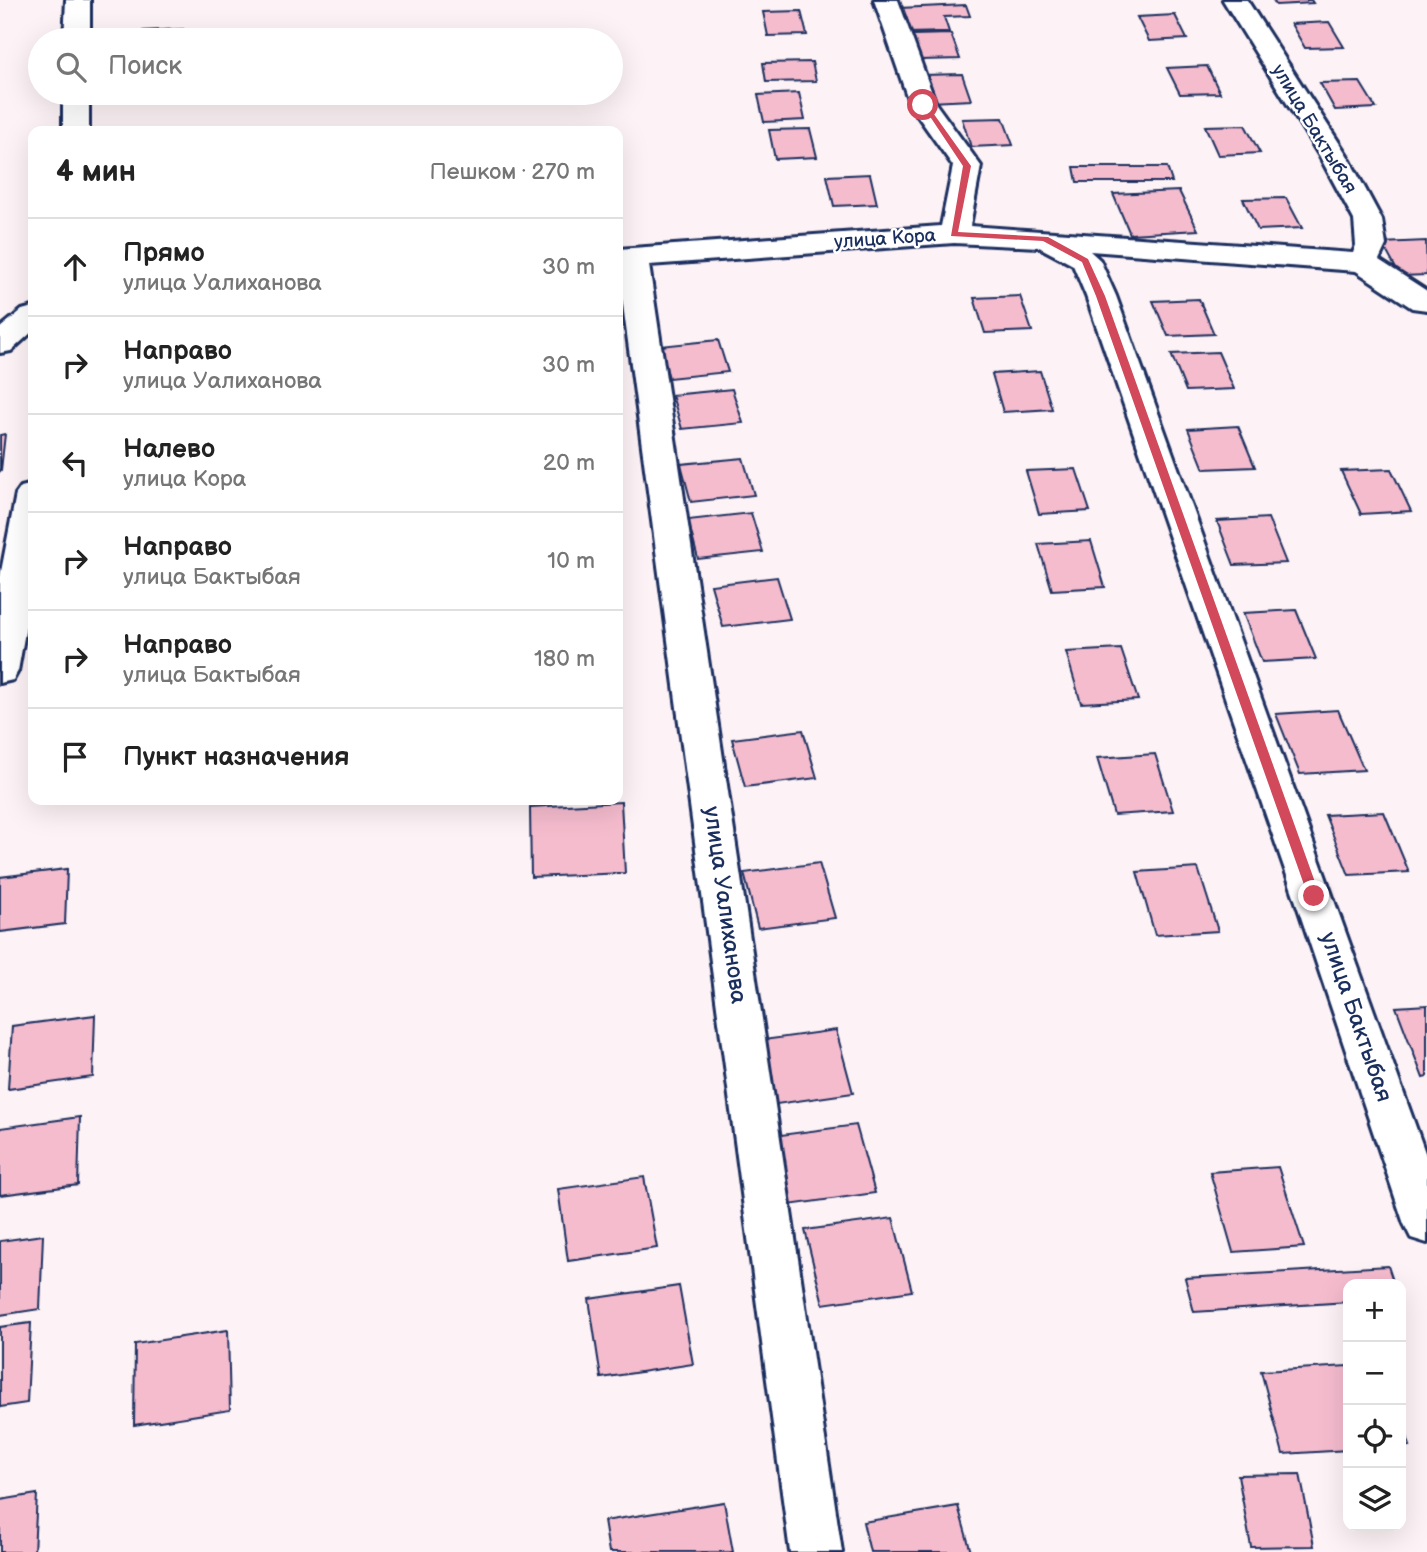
<!DOCTYPE html>
<html lang="ru">
<head>
<meta charset="utf-8">
<style>
	body { margin:0; font-family:"Balsamiq Sans",sans-serif; background:#f2f2f2; color:#222 }
	.controls { position:absolute; right:21px; bottom:21px; display:grid; overflow:hidden; border-radius:14px; box-shadow:0 7px 28px #0002 }
	.controls button { width:63px; height:63px; display:grid; place-items:center; padding:0; border:0; border-bottom:2px solid #e0e0e0; background:#fff; color:#222; font:35px sans-serif }
	.stop { position:absolute; width:21px; height:21px; margin:-16px; border:5px solid #d1495b; border-radius:50%; background:#fff }
	.stop.end { background:#d1495b; border-color:#fff; box-shadow:0 2px 7px #0008 }
	.list { margin:0; padding:0; list-style:none }
	h2 { display:flex; justify-content:space-between; align-items:center; height:91px; margin:0; padding:0 28px; font-size:30px }
	h2 small { font-size:23px; font-weight:400; color:#767676 }
	.list li { display:grid; grid-template-columns:46px 1fr auto; gap:21px; align-items:center; box-sizing:border-box; height:98px; padding:0 28px; border-top:2px solid #e0e0e0 }
	.list b { display:block; font-size:26px; white-space:nowrap }
	.list p { margin:0; font-size:23px; white-space:nowrap; color:#767676 }
	.list em { font-size:23px; font-style:normal; color:#767676 }
	.icon { flex:none; width:38px; height:38px; fill:none; stroke:currentColor; stroke-width:2; stroke-linecap:round; stroke-linejoin:round }
	.map { position:relative; flex:none; width:1427px; height:1552px; overflow:hidden }
	.search { position:absolute; background:#fff; box-shadow:0 7px 28px #0002; left:28px; top:28px; width:595px; height:77px; display:flex; align-items:center; gap:18px; box-sizing:border-box; padding:0 24px; border-radius:38px; color:#767676; font-size:26px }
	.panel { position:absolute; background:#fff; box-shadow:0 7px 28px #0002; left:28px; top:126px; width:595px; height:679px; border-radius:14px }
	.map>svg:first-child { display:block }
	.building { fill:#f5bcce; stroke:#1b2f5e; stroke-width:2 }
	.lines { fill:none; stroke-linecap:round; stroke-linejoin:round }
	.minor-casing { stroke:#1b2f5e; stroke-width:6 }
	.minor { fill:#fff; fill-rule:evenodd }
	.route { fill:#d1495b }
	.labels { text-anchor:middle; dominant-baseline:central; stroke-width:5; stroke-linejoin:round; paint-order:stroke }
	.far-street-label { font-size:19px; fill:#1b2f5e; stroke:#fff }
	.street-label { font-size:23px; fill:#1b2f5e; stroke:#fff }
</style>
</head>
<body>
<div class="map">
<svg width="1427" height="1552" viewBox="0 0 1427 1552">
	<rect width="100%" height="100%" fill="#fdf2f5"/>
	<filter id="ink" filterUnits="userSpaceOnUse"><feTurbulence type="fractalNoise" baseFrequency=".0143" numOctaves="2"/><feDisplacementMap in="SourceGraphic" scale="14" xChannelSelector="R" yChannelSelector="G"/><feConvolveMatrix kernelMatrix="1 2 1 2 8 2 1 2 1" color-interpolation-filters="sRGB"/></filter>
	<g filter="url(#ink)">
		<path class="building" d="M1273,0H1311L1313,3L1276,5Z
			M966,5L970,16L944,17L949,32L907,33L899,8Z
			M801,11L807,35L768,36L763,12Z
			M1175,15L1187,39L1149,41L1137,17Z
			M1329,22L1344,47L1305,48L1291,24Z
			M183,29L181,40H141L143,31Z
			M951,34L960,59L920,60L912,35Z
			M812,62L816,81L766,82L763,63Z
			M1207,66L1220,93L1180,94L1167,68Z
			M962,74L971,100L930,102L922,75Z
			M1360,82L1376,108L1335,110L1320,83Z
			M799,93L805,120L764,122L758,95Z
			M1003,118L1013,145L971,147L962,119Z
			M1245,125L1260,153L1218,155L1205,126Z
			M810,129L817,157L775,159L769,130Z
			M1074,167H1167L1172,182H1077Z
			M870,174L877,204L834,206L827,176Z
			M1179,191L1198,230L1130,234L1113,194Z
			M1286,198L1302,228L1258,230L1243,199Z
			M1426,241L1427,275L1400,276L1382,243Z
			M1020,296L1032,331L985,333L974,298Z
			M1199,299L1214,334L1168,336L1153,301Z
			M718,340L728,372L669,378L660,346Z
			M1218,352L1234,389L1186,391L1171,354Z
			M1040,371L1052,409L1003,412L992,374Z
			M732,389L743,423L682,429L672,395Z
			M1238,426L1255,467L1204,469L1188,429Z
			M5,434L1,470L0,471V435Z
			M743,458L754,495L691,502L681,464Z
			M1076,469L1090,511L1039,514L1026,471Z
			M1391,469L1411,511L1361,514L1341,471Z
			M751,513L763,552L698,559L688,520Z
			M1268,518L1286,563L1234,565L1217,521Z
			M1091,541L1105,587L1052,590L1038,544Z
			M777,577L790,619L723,627L711,585Z
			M1296,610L1316,659L1262,662L1243,613Z
			M1121,649L1138,700L1081,703L1066,652Z
			M1338,710L1364,770L1300,774L1276,714Z
			M803,730L817,778L745,787L732,739Z
			M1155,754L1173,811L1114,815L1097,758Z
			M621,802L625,873L531,877L530,807Z
			M1384,812L1409,872L1349,875L1325,815Z
			M819,863L835,918L758,928L744,873Z
			M1198,868L1218,931L1155,935L1137,872Z
			M67,869L65,924L0,932V877Z
			M1427,1005V1077L1423,1078L1396,1007Z
			M95,1015L93,1077L8,1089L12,1026Z
			M836,1030L853,1093L770,1105L756,1041Z
			M80,1117L78,1185L0,1195V1128Z
			M856,1125L875,1193L789,1205L773,1136Z
			M1278,1167L1304,1247L1233,1252L1210,1172Z
			M644,1177L657,1248L568,1261L558,1189Z
			M893,1218L912,1291L823,1304L805,1230Z
			M43,1235L40,1309L0,1315V1241Z
			M1388,1266L1394,1284H1348V1302L1194,1312L1185,1278Z
			M679,1286L693,1364L601,1378L589,1299Z
			M31,1323L27,1403L0,1407V1327Z
			M228,1330L230,1410L134,1425L135,1344Z
			M1348,1366V1450L1283,1454L1261,1371Z
			M1401,1417L1410,1446L1401,1447Z
			M1300,1474L1314,1546L1251,1547L1238,1475Z
			M37,1494L34,1552H0V1500Z
			M724,1502L733,1552H609L604,1521Z
			M958,1506L971,1552H870L863,1522Z"/>
		<g class="lines">
			<defs>
				<path id="minor" d="M66,0H90V40H64Z
					M874,0H898L936,104L981,166L970,226L1353,253L1356,245L1354,220L1319,155L1223,0H1247L1347,155L1382,220L1386,245L1379,260L1427,291V310L1412,308L1356,271L1090,251L1100,260L1116,296L1427,1158V1243L1411,1238L1404,1224L1294,896L1086,296L1073,265L1039,247L954,243L649,265L842,1552H790L618,267V249L941,226L953,166L910,105Z
					M63,93H89V131H63Z
					M33,307V331L11,351L0,353V328L22,310Z
					M33,484V587L18,671L13,680L0,683V577L16,494L21,487Z"/>
			</defs>
			<use href="#minor" class="minor-casing"/>
			<use href="#minor" class="minor"/>
		</g>
	</g>
	<path class="route" d="M921,103H926L971,166L958,232L1048,237L1088,259L1105,296L1320,896L1318,899H1310L1308,896L1096,296L1082,262L1043,241L951,236L963,166Z"/>
	<g class="labels">
		<g class="far-street-label">
			<text transform="translate(1314 129) rotate(59)">улица Бактыбая</text>
			<text transform="translate(885 239) rotate(-4)">улица Кора</text>
		</g>
		<g class="street-label">
			<text transform="translate(725 905) rotate(82)">улица Уалиханова</text>
			<text transform="translate(1356 1017) rotate(71)">улица Бактыбая</text>
		</g>
	</g>
</svg>
<div class="controls">
<button>+</button>
<button>−</button>
<button><svg class="icon" aria-label="locate" viewBox="0 0 24 24"><circle cx="12" cy="12" r="6"/><path d="M12 2v4M12 18v4M2 12h4M18 12h4"/></svg></button>
<button><svg class="icon" aria-label="layers" viewBox="0 0 24 24"><path d="M12 4l9 5-9 5-9-5zM3 14l9 5 9-5"/></svg></button>
</div>
<div class="stop" style="left:923px;top:105px"></div>
<div class="stop end" style="left:1314px;top:896px"></div>
<div class="search"><svg class="icon" aria-label="search" viewBox="0 0 24 24"><circle cx="10" cy="10" r="6"/><path d="M15 15l6 6"/></svg>Поиск</div>
<section class="panel">
<h2>4 мин<small>Пешком · 270 m</small></h2>
<ul class="list">
<li><svg class="icon" aria-label="ahead" viewBox="0 0 24 24"><path d="M12 20V5M6 11l6-6 6 6"/></svg><div><b>Прямо</b><p>улица Уалиханова</p></div><em>30 m</em></li>
<li><svg class="icon" aria-label="right" viewBox="0 0 24 24"><path d="M7 20v-9h11M14 6l5 5-5 5"/></svg><div><b>Направо</b><p>улица Уалиханова</p></div><em>30 m</em></li>
<li><svg class="icon" aria-label="left" viewBox="0 0 24 24"><path d="M17 20v-9H6M10 6l-5 5 5 5"/></svg><div><b>Налево</b><p>улица Кора</p></div><em>20 m</em></li>
<li><svg class="icon" aria-label="right" viewBox="0 0 24 24"><path d="M7 20v-9h11M14 6l5 5-5 5"/></svg><div><b>Направо</b><p>улица Бактыбая</p></div><em>10 m</em></li>
<li><svg class="icon" aria-label="right" viewBox="0 0 24 24"><path d="M7 20v-9h11M14 6l5 5-5 5"/></svg><div><b>Направо</b><p>улица Бактыбая</p></div><em>180 m</em></li>
<li><svg class="icon" aria-label="arrive" viewBox="0 0 24 24"><path d="M6 21V4h12l-3 4 3 4H6"/></svg><div><b>Пункт назначения</b></div></li>
</ul>
</section>
</div>
</body>
</html>
